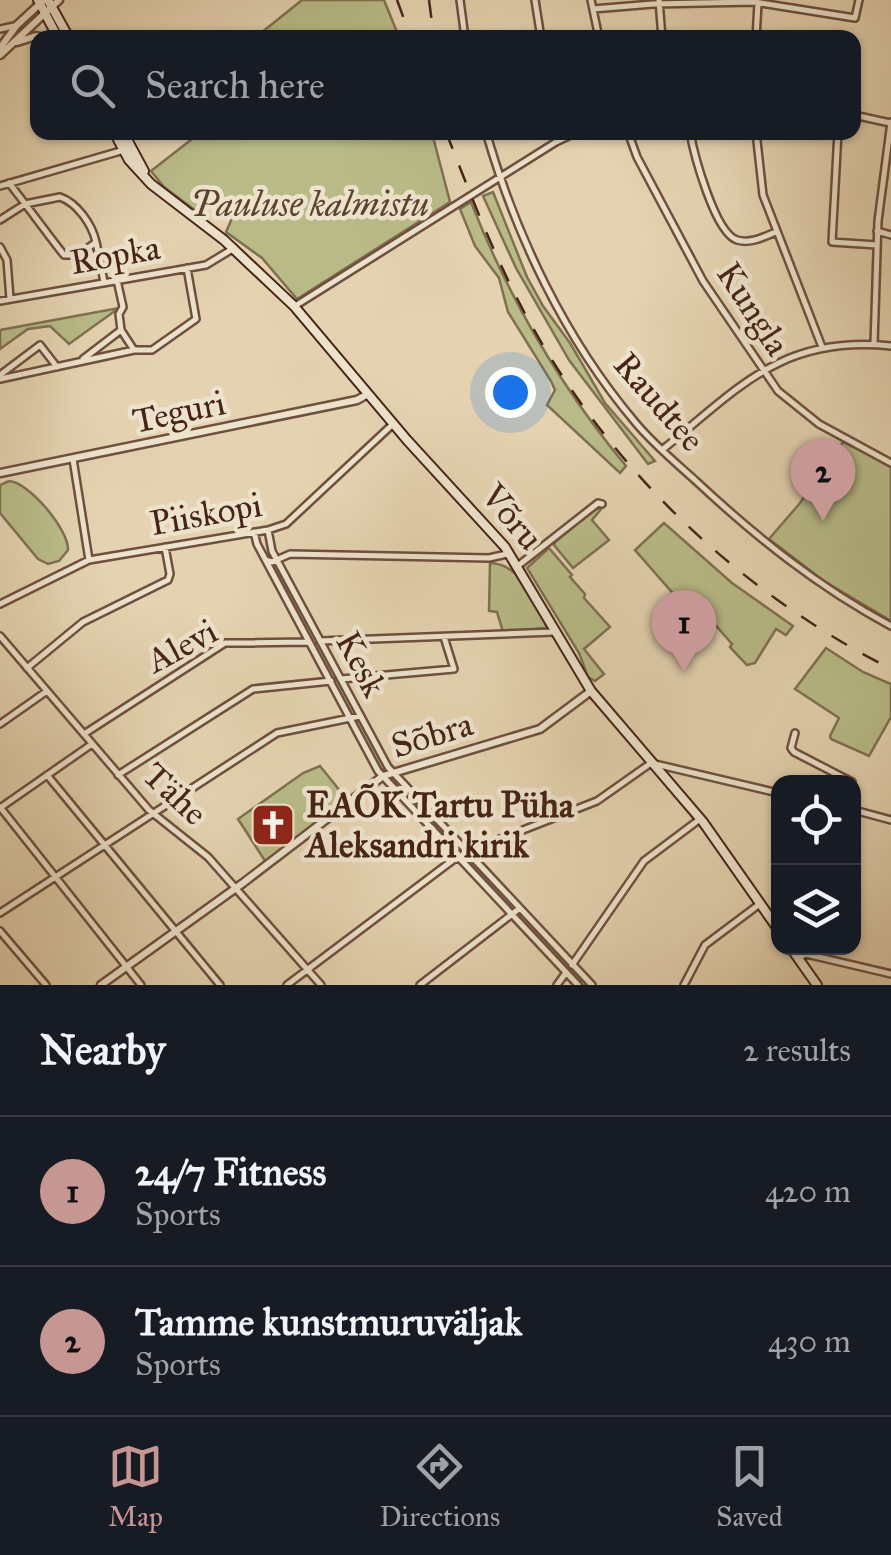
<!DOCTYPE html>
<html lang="en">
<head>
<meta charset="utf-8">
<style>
	body { margin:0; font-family:"IM FELL Great Primer",serif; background:#242831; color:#f1f3f6 }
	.controls { position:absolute; right:30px; bottom:30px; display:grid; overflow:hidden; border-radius:20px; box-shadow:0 2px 8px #0004 }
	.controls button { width:90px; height:90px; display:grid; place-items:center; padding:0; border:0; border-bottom:2px solid #363941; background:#171b24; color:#f1f3f6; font:50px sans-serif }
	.you { position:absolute; left:510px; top:392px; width:35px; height:35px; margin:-25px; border:8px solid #fff; border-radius:50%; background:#1a73e8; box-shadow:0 0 0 15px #1a73e833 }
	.badge { display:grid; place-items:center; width:65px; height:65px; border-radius:50%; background:#c59692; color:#111; font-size:32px; font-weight:700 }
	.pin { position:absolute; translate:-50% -82px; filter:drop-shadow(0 2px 5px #0008) }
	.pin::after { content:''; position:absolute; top:52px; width:35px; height:30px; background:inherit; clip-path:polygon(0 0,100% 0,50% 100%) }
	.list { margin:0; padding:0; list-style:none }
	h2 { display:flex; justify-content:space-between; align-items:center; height:130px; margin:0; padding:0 40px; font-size:42px }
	h2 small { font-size:32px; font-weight:400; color:#9ea1a6 }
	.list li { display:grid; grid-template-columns:65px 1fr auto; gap:30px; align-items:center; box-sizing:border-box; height:150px; padding:0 40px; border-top:2px solid #363941 }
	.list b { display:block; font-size:38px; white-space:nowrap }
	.list p { margin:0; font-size:32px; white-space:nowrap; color:#9ea1a6 }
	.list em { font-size:32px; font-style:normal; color:#9ea1a6 }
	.icon { flex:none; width:55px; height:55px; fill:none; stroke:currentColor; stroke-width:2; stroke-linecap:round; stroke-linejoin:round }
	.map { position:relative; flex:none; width:891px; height:985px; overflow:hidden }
	.search { position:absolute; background:#171b24; box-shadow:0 2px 8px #0004; left:30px; right:30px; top:30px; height:110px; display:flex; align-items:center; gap:25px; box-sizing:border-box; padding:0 35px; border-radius:20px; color:#9ea1a6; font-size:38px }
	.sheet { height:430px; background:#171b24 }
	nav { display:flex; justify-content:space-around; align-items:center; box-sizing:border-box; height:140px; border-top:2px solid #363941; background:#171b24; font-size:28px; color:#9ea1a6 }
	nav a { display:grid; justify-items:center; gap:5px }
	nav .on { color:#c59692 }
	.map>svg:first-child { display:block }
	.green { fill:#b8bb88; stroke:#7f7050; stroke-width:2.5 }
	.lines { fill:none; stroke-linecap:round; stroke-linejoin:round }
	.minor-casing { stroke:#6e503d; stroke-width:10 }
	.tertiary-casing { stroke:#6e503d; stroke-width:11 }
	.secondary-casing { stroke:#462517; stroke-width:12 }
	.minor { stroke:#ede2cc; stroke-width:5 }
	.tertiary { stroke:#ede2cc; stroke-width:6 }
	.secondary { stroke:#ede2cc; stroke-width:8 }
	.rail { stroke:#462517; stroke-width:2.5; stroke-dasharray:18 18; stroke-linecap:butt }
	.labels { text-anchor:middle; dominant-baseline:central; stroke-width:9; stroke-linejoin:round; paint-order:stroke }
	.park-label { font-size:35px; font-style:italic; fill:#5d432e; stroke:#ede2cc }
	.street-label { font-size:35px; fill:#462517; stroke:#ede2cc }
	.poi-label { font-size:35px; font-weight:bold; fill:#462517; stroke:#ede2cc; text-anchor:start }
</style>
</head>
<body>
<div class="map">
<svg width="891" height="985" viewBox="0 0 891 985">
	<rect width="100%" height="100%" fill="#e4d2b0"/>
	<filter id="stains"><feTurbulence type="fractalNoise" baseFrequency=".002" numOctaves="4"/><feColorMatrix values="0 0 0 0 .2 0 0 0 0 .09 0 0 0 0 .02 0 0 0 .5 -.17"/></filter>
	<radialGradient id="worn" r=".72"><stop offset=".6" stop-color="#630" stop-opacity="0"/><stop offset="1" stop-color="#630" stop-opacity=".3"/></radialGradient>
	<path class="green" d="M302,0H384L399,37H256Z
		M201,132L432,133L450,202L297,299L262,258L226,232L233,216L213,197L196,211L164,187L151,171Z
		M493,192L527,277L543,306L570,343L605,403L655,461L648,464L569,360L516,268L483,196Z
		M471,202C509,299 559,385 626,466L620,473L547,405L555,390L551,381L508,312L499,278L475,246L460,209Z
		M119,308L69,344L50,326L28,329L0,349V330Z
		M843,442L891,466V621L824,581L769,539L800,503Z
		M9,481C29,482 69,530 68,550L59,561L48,564L38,559L0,513V485Z
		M602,508L592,520L609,540L573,568L554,545L555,542L595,509Z
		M664,523L732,583L793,626L786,635L776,629L755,663L747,665L730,647L732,644L704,612L692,615L635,550Z
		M549,548L572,575L570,577L585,594L584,598L610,627L584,649L604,674L595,681L588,677L579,653L527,568Z
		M490,563C522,564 537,603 547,628L503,632L497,612L489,611Z
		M268,564H279L388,767L378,771Z
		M826,648L863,672L891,684V717L869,756L831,739L830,736L839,718L795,689Z
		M320,766L349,802L267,864L238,819L303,773Z
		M394,778H398L592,985H578L387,781Z"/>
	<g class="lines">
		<defs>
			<path id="minor" d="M460,0L465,38
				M535,0L541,38
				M591,0L599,38
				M659,0L662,38
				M593,9L653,4L754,2L855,18L859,0
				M0,29L14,26
				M756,38L758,3
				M854,115L890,123
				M486,132C516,236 565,339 635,422C653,444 675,462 696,481C756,537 818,587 891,626
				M628,132L637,157L703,281L778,391L819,424L891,463
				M690,132C694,155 715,233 737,240C751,244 763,237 776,232
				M756,132L763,195L822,347
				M838,132L832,242L877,245
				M0,186L124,150
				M0,220L25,204L60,197C77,203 92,224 96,242L79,255H64C45,231 28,207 9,183
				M877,231L891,235
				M96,242L104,282
				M0,247L7,260L10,299
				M117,280L123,307L119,314L121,330
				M0,301L206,265L234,248
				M295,306L556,142L577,132
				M874,344L878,221L891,122
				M83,359L121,330L134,350
				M0,375L40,345L57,367
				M0,379L134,350H152L196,319L187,268
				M662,450C740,387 782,335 891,346
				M73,459L89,560
				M268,530L272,551L388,767L592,985
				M254,532L257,544L378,771L578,985
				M266,560L272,562L290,554L489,558L507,554
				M519,565L598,503L602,504
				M0,604L89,560L268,530L286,524L393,424
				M0,636L149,810L208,857L321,985
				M320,641L554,632
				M27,668L83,622L168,580L170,574L165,547
				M341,679L454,669L444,637
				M0,724L47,691
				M795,733L791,748L794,752L852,782
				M84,734L225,643L309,642
				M47,775L220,985
				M118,775L253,689L331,681
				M0,807L141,985
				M0,808L92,744
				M854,810L891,820
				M467,852L597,801L651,763L778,793
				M0,913L277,733L360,716
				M0,931L46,985
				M798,958L806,954L891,974
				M572,965L644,861L700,819
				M287,985L457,857
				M420,985L520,908
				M557,985L565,974
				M684,985L705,945L761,903"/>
			<path id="tertiary" d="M17,42L36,36L45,38
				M0,48L17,25L44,0
				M0,55L59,0
				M0,473L357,400L368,394
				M101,985L243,883L383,776L540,729L591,691"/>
			<path id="secondary" d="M38,0L58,38
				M48,0L69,38
				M114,132L129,160L151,184L224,240L294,306L407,440L505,547L591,691L703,822L778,929
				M123,132L144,171
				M791,948L817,985"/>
		</defs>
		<use href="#minor" class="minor-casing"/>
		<use href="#tertiary" class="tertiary-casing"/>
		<use href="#secondary" class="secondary-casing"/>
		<use href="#minor" class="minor"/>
		<use href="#tertiary" class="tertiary"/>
		<use href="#secondary" class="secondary"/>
		<path class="rail" d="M397,0L411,38
			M429,0L434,38
			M446,132C471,196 496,261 529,321C612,471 738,591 891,669"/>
	</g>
	<defs>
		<symbol id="church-square" viewBox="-11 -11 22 22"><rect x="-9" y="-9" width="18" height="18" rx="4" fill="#8f2418" stroke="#ede2cc"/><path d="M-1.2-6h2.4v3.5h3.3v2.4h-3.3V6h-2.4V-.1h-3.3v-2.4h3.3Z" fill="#fff"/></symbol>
	</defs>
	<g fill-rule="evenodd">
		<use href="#church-square" x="248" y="800" width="50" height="50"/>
	</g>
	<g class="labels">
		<g class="park-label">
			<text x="310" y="204">Pauluse kalmistu</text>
		</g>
		<g class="street-label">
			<text transform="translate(115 255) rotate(-10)">Ropka</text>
			<text transform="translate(753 309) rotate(57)">Kungla</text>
			<text transform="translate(659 402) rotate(49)">Raudtee</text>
			<text transform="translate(179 412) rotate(-12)">Teguri</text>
			<text transform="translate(206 514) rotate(-10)">Piiskopi</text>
			<text transform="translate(512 517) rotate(50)">Võru</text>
			<text transform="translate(182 646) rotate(-28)">Alevi</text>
			<text transform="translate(361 664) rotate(62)">Kesk</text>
			<text transform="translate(432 735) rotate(-17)">Sõbra</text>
			<text transform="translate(175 794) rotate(43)">Tähe</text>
		</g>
		<g class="poi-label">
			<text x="306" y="805">EAÕK Tartu Püha<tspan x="306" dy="40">Aleksandri kirik</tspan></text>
		</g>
	</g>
	<rect width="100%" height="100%" filter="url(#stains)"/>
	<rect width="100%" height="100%" fill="url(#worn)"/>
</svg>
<div class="controls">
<button><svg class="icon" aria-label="locate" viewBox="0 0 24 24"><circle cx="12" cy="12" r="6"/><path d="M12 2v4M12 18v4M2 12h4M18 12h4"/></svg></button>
<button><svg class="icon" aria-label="layers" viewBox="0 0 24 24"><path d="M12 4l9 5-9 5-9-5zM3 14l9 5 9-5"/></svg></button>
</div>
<div class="you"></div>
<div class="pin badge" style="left:684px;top:672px">1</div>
<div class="pin badge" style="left:823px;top:521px">2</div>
<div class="search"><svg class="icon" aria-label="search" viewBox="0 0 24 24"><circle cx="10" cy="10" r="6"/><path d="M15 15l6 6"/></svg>Search here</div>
</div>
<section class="sheet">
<h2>Nearby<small>2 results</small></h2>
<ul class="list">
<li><span class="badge">1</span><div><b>24/7 Fitness</b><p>Sports</p></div><em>420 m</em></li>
<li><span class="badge">2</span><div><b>Tamme kunstmuruväljak</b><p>Sports</p></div><em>430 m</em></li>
</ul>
</section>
<nav>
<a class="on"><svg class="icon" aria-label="map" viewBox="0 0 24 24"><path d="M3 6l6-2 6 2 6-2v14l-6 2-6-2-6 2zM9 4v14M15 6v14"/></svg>Map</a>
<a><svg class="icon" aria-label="directions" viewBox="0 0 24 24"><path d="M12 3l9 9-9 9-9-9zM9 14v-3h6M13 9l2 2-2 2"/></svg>Directions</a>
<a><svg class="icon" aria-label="saved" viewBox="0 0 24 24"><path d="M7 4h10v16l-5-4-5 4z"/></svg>Saved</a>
</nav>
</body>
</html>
